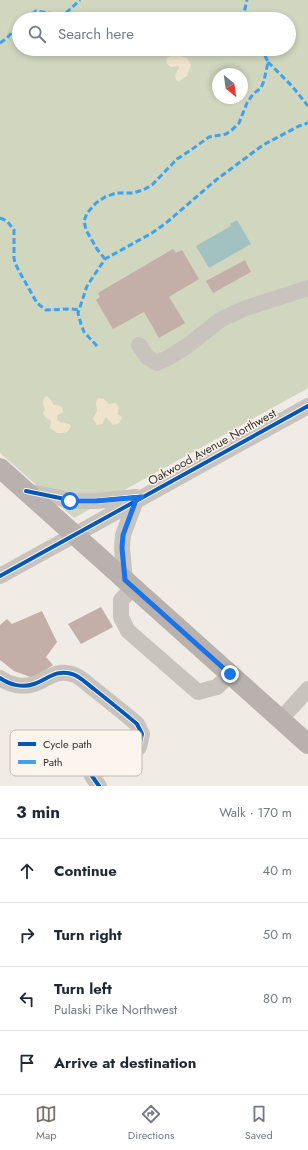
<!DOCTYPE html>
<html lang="en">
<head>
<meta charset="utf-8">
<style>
	body { margin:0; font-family:Jost,sans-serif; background:#f2f2f3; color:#1f2937 }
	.compass { position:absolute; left:212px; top:68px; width:36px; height:36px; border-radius:50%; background:#fff; box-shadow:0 2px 6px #0003; rotate:151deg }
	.stop { position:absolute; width:12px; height:12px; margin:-9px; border:3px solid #1a73e8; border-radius:50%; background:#fff }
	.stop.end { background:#1a73e8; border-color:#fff; box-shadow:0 1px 4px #0008 }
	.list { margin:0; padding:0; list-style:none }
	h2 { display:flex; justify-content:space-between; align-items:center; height:52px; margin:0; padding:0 16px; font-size:17px }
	h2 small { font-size:13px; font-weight:400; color:#747a83 }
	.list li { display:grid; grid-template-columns:26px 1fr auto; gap:12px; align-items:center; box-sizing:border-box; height:64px; padding:0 16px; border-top:1px solid #e0e1e3 }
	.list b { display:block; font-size:15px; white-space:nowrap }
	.list p { margin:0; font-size:13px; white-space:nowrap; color:#747a83 }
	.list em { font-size:13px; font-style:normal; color:#747a83 }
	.icon { flex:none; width:22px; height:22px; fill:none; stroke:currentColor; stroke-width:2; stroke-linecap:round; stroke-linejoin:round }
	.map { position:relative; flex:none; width:308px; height:786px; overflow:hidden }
	.search { position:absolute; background:#fff; box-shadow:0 2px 6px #0003; left:12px; right:12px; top:12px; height:44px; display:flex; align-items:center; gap:10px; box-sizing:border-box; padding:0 14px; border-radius:22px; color:#747a83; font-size:15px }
	.sheet { height:308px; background:#fff }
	nav { display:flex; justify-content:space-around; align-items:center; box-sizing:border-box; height:56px; border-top:1px solid #e0e1e3; background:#fff; font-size:11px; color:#747a83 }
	nav a { display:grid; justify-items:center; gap:2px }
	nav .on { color:#7a716c }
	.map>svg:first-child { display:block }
	.green { fill:#d1d6bf; fill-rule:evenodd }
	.sand { fill:#efe3cc }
	.water { fill:#a1c2c1 }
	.building { fill:#c3afa7 }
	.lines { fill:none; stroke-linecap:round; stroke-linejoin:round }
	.minor { stroke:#c9c3be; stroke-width:16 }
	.major { stroke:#b8b1ad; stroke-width:20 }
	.quiet { stroke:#3fa3eb; stroke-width:3; stroke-dasharray:6 3; stroke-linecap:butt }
	.cycleway-casing { stroke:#fbf5ee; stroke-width:6 }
	.cycleway { stroke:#0057b8; stroke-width:4 }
	.route { stroke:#1a73e8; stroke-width:5 }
	.labels { text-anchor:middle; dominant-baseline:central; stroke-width:3; stroke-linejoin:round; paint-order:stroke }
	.street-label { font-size:12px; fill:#3b302b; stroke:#fbf5ee }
	.key { fill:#fbf5ee; stroke:#c1bab4; stroke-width:1 }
	.key-label { font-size:11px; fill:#3b302b }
</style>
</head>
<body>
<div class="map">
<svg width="308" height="786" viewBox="0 0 308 786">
	<rect width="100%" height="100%" fill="#f0ebe5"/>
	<path class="green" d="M0,0H308V388L74,518L0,453ZM19,19H289V49H19ZM218,74H242V98H218Z"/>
	<path class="sand" d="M178,55L187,58L191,65L187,76L179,81L176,80L175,75L179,68L178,66L171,67L167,64L166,62C167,55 172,56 178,55Z
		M46,396C51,398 51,401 54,405C58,405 66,407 62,413C60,414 58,415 57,416C57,424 64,422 69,424L71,426C70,433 63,433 57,433L50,428L51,421L45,417L43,413L45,409C43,404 41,401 46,396Z
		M99,398L104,399L109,404L116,403C121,409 117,409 118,415L121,416L122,418L119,423L113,425L106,417L105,418L102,424L97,425L93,419L97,411C97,405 94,402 99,398Z"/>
	<path class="water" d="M237,220L251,244L209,268L196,246L231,226L230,224Z"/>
	<path class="building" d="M173,249L176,253L182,250L199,279L169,297L185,323L159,338L144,312L113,329L96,300L100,297L98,293Z
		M245,260L251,272L213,293L206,281Z
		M101,607L113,627L81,644L68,624Z
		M42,611L57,642L46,657L53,665L33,678L14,671L0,660V625L7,619L12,624Z"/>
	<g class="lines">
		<path class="minor" d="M139,345L147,357L157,363L170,357L191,343L220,320L243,309L308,288
			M26,491L60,498L70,501H96L136,497
			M0,576L308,406
			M125,580L122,548L123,535L136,500
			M134,587L121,600V617L128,631L198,692L217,687L230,674
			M0,678C10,685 23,688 34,684C48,679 56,669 72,674C80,676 87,684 94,689C109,701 123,712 137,724L142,734L139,747L121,759L105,765L92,776L99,786
			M281,719L308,689"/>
		<path class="major" d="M0,468L308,744"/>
		<path class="quiet" d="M24,19L36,11L60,15L67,12L80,0
			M244,19L243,17L247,0
			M0,43L7,38L19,24
			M268,62L292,86L308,106
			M0,218L7,221L14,230V258L15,263L19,271L37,303L46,310L71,309L79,310
			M105,259L97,249L86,230L84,221L87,213L96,203L105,197L116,193H133L143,190L152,185L177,159L191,150L209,137L226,134L233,129L239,123L247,103L253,94L261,88L264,81L268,62L262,49
			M97,346L84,332L81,324L78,313L87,286L105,259L152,233L166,223L216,180L263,145L299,126L308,123"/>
		<defs>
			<path id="cycleway" d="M26,491L60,498L70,501H96L138,497
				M0,576L308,406
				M0,678C10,685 23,688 34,684C48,679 56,669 72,674C80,676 87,684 94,689C109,701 123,712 137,724L142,734L139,747L121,759L105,765L92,776L99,786"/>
		</defs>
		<use href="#cycleway" class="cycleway-casing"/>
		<use href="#cycleway" class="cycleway"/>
	</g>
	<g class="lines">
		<path class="route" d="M70,501H96L142,497L136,500L123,535L122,548L125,580L230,674"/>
	</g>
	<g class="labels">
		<g class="street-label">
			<text transform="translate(212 447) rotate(-29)">Oakwood Avenue Northwest</text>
		</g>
	</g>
	<rect x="10" y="730" width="132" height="46" rx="6" class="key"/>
	<rect x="18" y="742" width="18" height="4" fill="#0057b8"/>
	<rect x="18" y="760" width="18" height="4" fill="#3fa3eb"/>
	<g class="key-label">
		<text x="43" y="748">Cycle path</text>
		<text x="43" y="766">Path</text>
	</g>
</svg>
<svg class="compass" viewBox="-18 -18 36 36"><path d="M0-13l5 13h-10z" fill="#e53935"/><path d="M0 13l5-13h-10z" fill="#747a83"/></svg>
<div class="stop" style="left:70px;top:501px"></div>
<div class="stop end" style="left:230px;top:674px"></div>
<div class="search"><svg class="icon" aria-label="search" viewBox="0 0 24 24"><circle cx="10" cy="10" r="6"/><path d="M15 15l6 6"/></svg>Search here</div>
</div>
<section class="sheet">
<h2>3 min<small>Walk · 170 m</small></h2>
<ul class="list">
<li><svg class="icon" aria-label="ahead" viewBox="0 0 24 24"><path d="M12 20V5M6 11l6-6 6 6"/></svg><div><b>Continue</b></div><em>40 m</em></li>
<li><svg class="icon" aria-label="right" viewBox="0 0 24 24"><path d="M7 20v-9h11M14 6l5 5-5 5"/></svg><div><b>Turn right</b></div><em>50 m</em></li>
<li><svg class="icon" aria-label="left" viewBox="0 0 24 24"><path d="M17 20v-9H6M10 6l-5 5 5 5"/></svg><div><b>Turn left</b><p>Pulaski Pike Northwest</p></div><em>80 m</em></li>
<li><svg class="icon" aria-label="arrive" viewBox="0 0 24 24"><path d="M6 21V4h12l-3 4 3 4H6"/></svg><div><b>Arrive at destination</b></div></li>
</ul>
</section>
<nav>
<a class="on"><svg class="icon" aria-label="map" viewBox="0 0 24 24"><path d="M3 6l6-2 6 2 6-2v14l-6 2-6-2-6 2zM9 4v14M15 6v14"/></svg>Map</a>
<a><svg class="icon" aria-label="directions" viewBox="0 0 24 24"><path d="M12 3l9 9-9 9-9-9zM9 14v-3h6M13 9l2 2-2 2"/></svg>Directions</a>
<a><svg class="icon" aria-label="saved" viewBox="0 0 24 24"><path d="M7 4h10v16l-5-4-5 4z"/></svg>Saved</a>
</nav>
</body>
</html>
